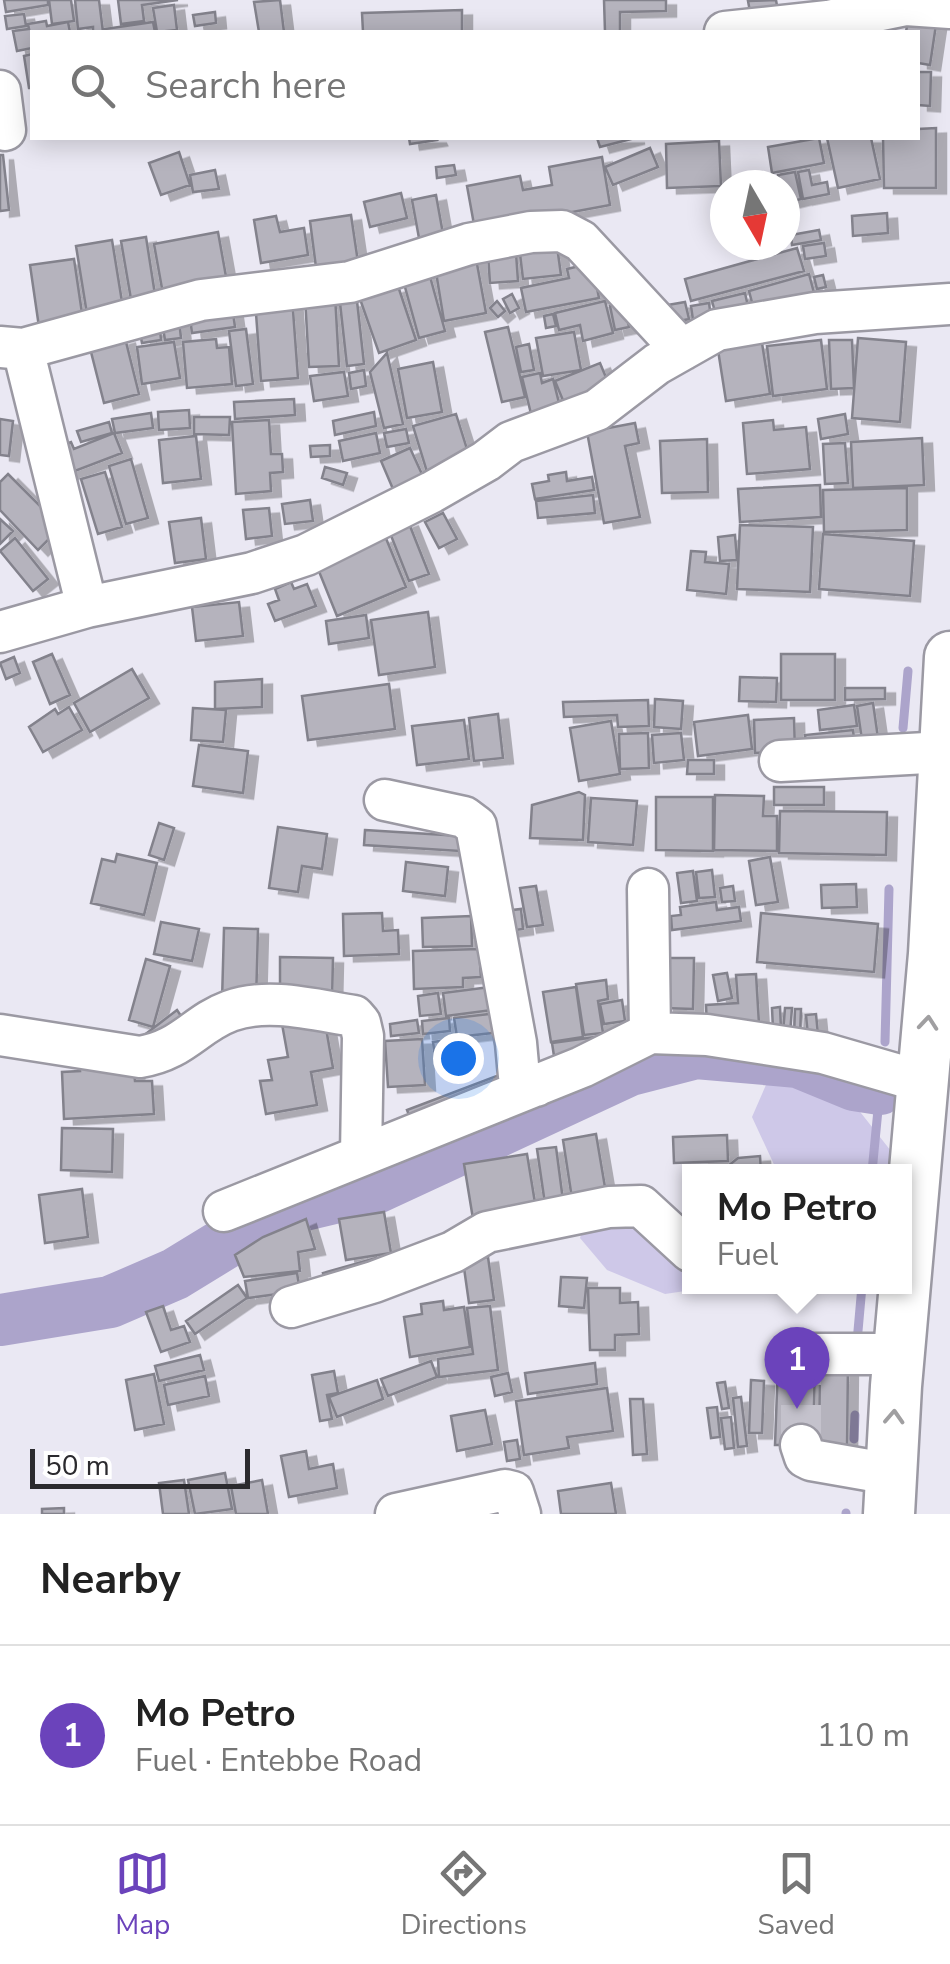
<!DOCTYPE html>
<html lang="en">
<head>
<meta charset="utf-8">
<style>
	body { margin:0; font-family:"Nunito Sans",sans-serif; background:#f2f2f2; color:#222 }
	.compass { position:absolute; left:710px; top:170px; width:90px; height:90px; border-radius:50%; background:#fff; box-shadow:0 5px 25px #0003; rotate:171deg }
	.scale { position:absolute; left:30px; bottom:25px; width:220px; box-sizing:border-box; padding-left:10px; border:5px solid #2b2a2e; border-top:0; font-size:28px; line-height:35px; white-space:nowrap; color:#2b2a2e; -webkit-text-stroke:8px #fff; paint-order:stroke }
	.you { position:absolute; left:458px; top:1058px; width:35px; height:35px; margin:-25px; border:8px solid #fff; border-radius:50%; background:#1a73e8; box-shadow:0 0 0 15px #1a73e833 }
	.badge { display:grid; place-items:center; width:65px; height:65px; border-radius:50%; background:#6b43bb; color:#fff; font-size:32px; font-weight:700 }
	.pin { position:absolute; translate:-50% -82px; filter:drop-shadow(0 2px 5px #0008) }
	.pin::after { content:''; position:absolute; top:52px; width:35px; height:30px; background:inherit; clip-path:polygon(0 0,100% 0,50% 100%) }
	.popup { position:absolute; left:682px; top:1164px; width:230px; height:130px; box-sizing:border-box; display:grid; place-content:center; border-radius:0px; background:#fff; filter:drop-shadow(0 2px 8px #0005); font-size:32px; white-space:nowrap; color:#767676 }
	.popup b { font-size:38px; color:#222 }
	.popup::after { content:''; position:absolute; left:50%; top:100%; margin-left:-20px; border:20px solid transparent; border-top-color:#fff }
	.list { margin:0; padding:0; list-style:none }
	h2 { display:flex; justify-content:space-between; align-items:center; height:130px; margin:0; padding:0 40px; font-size:42px }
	h2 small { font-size:32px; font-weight:400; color:#767676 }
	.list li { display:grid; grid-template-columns:65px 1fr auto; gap:30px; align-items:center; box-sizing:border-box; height:180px; padding:0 40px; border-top:2px solid #e0e0e0 }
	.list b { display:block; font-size:38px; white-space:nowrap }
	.list p { margin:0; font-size:32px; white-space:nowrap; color:#767676 }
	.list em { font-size:32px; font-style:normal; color:#767676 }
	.icon { flex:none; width:55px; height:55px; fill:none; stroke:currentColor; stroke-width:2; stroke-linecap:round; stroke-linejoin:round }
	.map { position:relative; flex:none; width:950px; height:1514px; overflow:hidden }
	.search { position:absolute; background:#fff; box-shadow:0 5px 25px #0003; left:30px; right:30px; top:30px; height:110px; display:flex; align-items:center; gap:25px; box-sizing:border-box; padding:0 35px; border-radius:0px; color:#767676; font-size:38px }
	.sheet { height:310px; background:#fff }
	nav { display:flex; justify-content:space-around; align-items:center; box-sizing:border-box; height:140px; border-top:2px solid #e0e0e0; background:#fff; font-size:28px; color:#767676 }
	nav a { display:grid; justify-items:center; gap:5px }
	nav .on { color:#6b43bb }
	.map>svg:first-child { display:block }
	.green { fill:#cec8e8 }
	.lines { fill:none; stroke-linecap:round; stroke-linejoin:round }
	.stream { stroke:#aca4cb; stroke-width:9 }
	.river { stroke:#aca4cb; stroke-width:52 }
	.building { fill:#b5b3bd; stroke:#83828c; stroke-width:2.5; filter:url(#shadow) }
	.minor-tunnel { stroke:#c4c2cc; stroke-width:40; stroke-dasharray:40 20; stroke-linecap:butt }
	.minor-casing { stroke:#9b99a3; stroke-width:45 }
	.major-casing { stroke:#9b99a3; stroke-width:55 }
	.minor { stroke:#fff; stroke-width:40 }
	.major { stroke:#fff; stroke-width:50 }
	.oneway { stroke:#a09fa1 }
</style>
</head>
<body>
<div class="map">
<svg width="950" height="1514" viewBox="0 0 950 1514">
	<defs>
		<filter id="shadow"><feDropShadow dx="10" dy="5.5" stdDeviation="0" flood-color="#0004"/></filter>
	</defs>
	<rect width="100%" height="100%" fill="#eae8f3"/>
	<path class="green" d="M804,1069L846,1094L902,1165L901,1171H777L752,1117L772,1071Z
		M617,1211L689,1257L690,1286L712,1287L665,1294L607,1270L580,1238L586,1218Z"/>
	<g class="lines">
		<path class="stream" d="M903,728L908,671
			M885,1042L889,889
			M872,1172L880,1089
			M857,1342L862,1286
			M854,1439L855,1415
			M846,1513V1514"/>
		<path class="river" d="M0,1320L110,1302L175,1274L247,1230L292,1208L376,1188L630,1070L696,1053L798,1062L854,1085L880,1089"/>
	</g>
	<path class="building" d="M4,0H48V5L6,12Z
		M49,0H71L74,21L52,24Z
		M75,0H99L103,32H93V27L78,29Z
		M118,0H178L142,5L144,21L121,24Z
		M280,0L284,32H259L254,2Z
		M604,0H666V11L620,12V32H605Z
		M776,0L778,11L751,17L748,1Z
		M174,5L177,30L157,32L153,8Z
		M462,10V32H363L362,13Z
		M215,12L216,23L195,26L193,15Z
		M909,13L937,18L930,65L918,63V32H906Z
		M24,14L26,26L7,29L5,16Z
		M46,21L47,26L68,22L70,32H32V48L17,51L13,31L29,29L28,24Z
		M153,22L155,32H105V29Z
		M32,54V88H29L24,56Z
		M918,72H931L930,106L918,105Z
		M936,128V188H884L883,138H918V129Z
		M409,138H436L437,140L410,144Z
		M597,138H635L600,147Z
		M819,138L824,163L772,173L768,147Z
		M827,138H871L880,179L838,188Z
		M719,141L721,186L667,188L666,144Z
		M650,148L658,167L613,185L605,167Z
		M179,152L190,185L161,195L149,163Z
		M0,155H3L9,210L0,211Z
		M602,157L610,205L475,230L467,186L520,176L523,190L552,185L549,167Z
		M454,165L456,175L437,178L436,167Z
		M215,170L219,189L193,192L190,175Z
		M809,170L812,185L827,182L829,194L803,199L798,172Z
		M795,172L801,199L785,203V185H780L778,175Z
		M401,193L407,218L370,227L364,202Z
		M436,195L445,245L421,249L412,200Z
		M887,213L888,233L853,236L852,216Z
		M351,215L359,269L317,275L310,221Z
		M276,216L280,232L304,228L308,255L261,263L254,220Z
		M819,230L821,240L792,245L791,235Z
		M218,232L227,282L163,294L154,244Z
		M555,232L561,275L523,279L518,237Z
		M146,237L156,301L132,305L121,241Z
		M515,239L518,281L490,283L487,241Z
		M112,240L123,308L87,314L76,246Z
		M824,243L826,256L805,259L803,246Z
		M797,248L804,271L691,301L685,279Z
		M475,253L486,313L444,321L434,260Z
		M74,259L83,320L39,327L30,265Z
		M426,262L445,331L419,338L400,269Z
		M592,263L599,298L526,312L521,288L569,278L567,269Z
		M809,274L814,293L754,310L749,291Z
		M823,275L826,287L817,289L814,277Z
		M398,286L416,340L379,353L360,299Z
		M745,293L749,311L717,319L712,301Z
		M512,294L519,308L510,313L503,299Z
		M335,295L339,366L309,367L305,297Z
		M292,297L298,378L261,381L255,300Z
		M357,301L364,364L347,366L340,303Z
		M497,301L505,311L498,317L490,308Z
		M605,301L613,333L583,341L580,325L559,330L555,313Z
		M685,302L689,319L665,324L662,306Z
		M624,303L629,327L615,330L610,306Z
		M709,303L712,324L694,327L691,306Z
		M232,306L235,327L192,333L189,311Z
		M553,314L556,326L546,328L544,316Z
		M179,320L181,338L165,340L162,322Z
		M508,327L525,397L502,402L485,332Z
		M160,329L161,340L142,343L140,333Z
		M246,329L253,384L236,386L229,331Z
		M574,332L581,370L543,376L536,338Z
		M125,338L139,394L104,403L90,348Z
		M858,338L906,342L900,422L852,418Z
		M216,339L217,348L229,347L232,384L187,388L183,342Z
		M821,340L827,389L773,396L767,346Z
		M829,340H852L854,388L831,389Z
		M174,342L180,378L142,384L137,347Z
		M762,343L770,394L726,401L718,350Z
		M529,344L534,370L521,372L516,347Z
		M387,353L403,424L384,428L370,372Z
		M433,362L442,412L407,418L398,369Z
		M600,363L612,392L567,410L555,381Z
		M364,370L366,386L351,389L349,373Z
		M344,372L348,396L314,401L310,376Z
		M540,373L542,383L553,379L562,415L533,422L522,377Z
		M294,399L295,415L235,419L234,402Z
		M189,410L190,428L159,430L158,412Z
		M374,412L376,426L335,435L333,421Z
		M151,413L153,428L115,433L112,419Z
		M456,414L471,462L428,475L413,426Z
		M845,414L848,434L821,439L818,419Z
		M194,417H230L229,435L194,434Z
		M0,419L13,421L9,456L0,455Z
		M269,420L271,454H282L283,472L270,473L271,491L236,494L232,422Z
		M773,420L774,430L806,427L810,469L747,474L743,423Z
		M109,422L112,433L81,442L77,431Z
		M635,423L639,443L625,446L640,517L604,523L587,432Z
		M406,429L409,443L387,447L384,433Z
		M114,433L122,453L67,474L57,447L71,442L74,449Z
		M376,433L380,453L343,461L339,441Z
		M196,436L201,479L163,483L159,440Z
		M922,438L924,485L853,488L851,442Z
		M707,439L708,492L662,493L660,441Z
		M845,443L848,483L825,484L823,444Z
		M330,445V456L311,457L310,446Z
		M410,448L426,483L396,496L381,461Z
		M131,459L148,518L126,524L109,466Z
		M325,467L347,473L343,485L322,478Z
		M105,472L122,527L98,534L81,479Z
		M566,472L567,481L592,477L594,490L535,499L532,484L549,481L548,475Z
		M8,474L61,527L38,550L0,510V482Z
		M820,485L821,517L740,522L738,489Z
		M907,488V530L824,532L823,490Z
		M593,495L595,513L538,518L536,501Z
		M310,500L313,521L285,524L282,504Z
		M269,508L272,536L246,539L243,510Z
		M443,513L457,539L439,548L425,522Z
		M201,518L206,559L175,563L169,522Z
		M0,519L13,531L0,544Z
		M408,521L429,574L409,581L388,528Z
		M740,525L813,527L810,592L737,589Z
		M823,534L914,541L910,596L819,589Z
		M735,535L737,560L720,561L718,537Z
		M385,536L406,587L337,616L316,564Z
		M15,538L48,579L33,591L0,551Z
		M691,551L706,552L705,562L729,564L726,594L687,590Z
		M291,582L294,589L307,584L316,606L275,621L268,604L279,600L275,589Z
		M239,602L243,636L196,641L192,607Z
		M428,612L435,667L379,675L371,620Z
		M366,615L369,638L329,644L326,621Z
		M52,654L70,695L50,704L33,662Z
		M781,654H835V700H781Z
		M14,657L20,673L6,679L0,663Z
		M132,669L149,698L90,732L74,703Z
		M740,677L777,678L776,702L739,701Z
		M262,679V707L215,709V682Z
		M389,684L395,729L308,740L302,696Z
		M845,688H885V699L845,700Z
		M655,699L683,701L681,729L654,727Z
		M648,700L649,726L618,727L617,715L564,717L563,702Z
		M873,703L879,745L863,747L857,706Z
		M854,705L857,726L820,730L818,710Z
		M69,707L82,730L43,752L29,727L55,709L58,714Z
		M193,708L226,710L223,742L191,740Z
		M498,714L503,758L474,761L469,718Z
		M748,715L752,749L698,756L694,722Z
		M794,718L795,751L755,753L754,720Z
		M464,720L469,759L417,765L412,726Z
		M611,721L620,774L579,781L570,728Z
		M853,730L855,747L807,752L805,735Z
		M648,733L649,768L620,769L619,734Z
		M681,733L684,760L654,763L652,735Z
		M199,745L248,751L243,793L193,786Z
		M688,760H714V774H687Z
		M774,787H824V805H774Z
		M579,792L585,795L583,840L530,838L532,805Z
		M715,795L764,796L763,816H777V851L714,850Z
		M656,797H713V851L656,850Z
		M591,798L637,801L633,845L588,842Z
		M780,811L887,812L886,855L779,853Z
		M159,823L174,828L164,860L149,855Z
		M278,827L327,834L322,869L302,866L298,892L269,888Z
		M365,830L461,836L460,851L364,845Z
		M117,854L157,863L144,915L91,903L102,859L115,862Z
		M770,857L778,902L756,905L749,861Z
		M406,862L448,867L445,896L403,891Z
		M712,870L715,897L699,898L696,872Z
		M693,871L697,901L681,903L677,873Z
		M856,884L857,907L822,908L821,885Z
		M536,886L543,925L527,927L520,888Z
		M733,886L735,901L722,902L720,888Z
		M716,902L717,910L739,907L741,921L672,930L671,916L681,915L680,907Z
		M521,909L523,929L499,932L496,912Z
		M382,913L383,931L398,930L399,954L344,956L343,914Z
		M761,913L878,924L874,972L757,962Z
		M471,916L472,946L423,947L422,918Z
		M161,922L199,929L192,961L154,954Z
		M224,928L258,929L256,1002L222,1001Z
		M479,949L481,977L463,978V987L414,989L413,951Z
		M280,957L333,958L332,1000L280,999Z
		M665,958H694L693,1009L664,1008Z
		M146,959L170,966L153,1027L129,1020Z
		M727,973L732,998L718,1001L713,975Z
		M756,974L759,1024L707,1027L706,1005L738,1003L736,975Z
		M606,980L608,999L598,1001L603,1033L584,1035L576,984Z
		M498,986L500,1009L446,1016L443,993Z
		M576,987L583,1037L551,1042L543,992Z
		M438,993L441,1014L420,1016L418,996Z
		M622,1000L625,1021L604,1024L600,1004Z
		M780,1007L781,1029H773L772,1008Z
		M785,1008H792L790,1034L783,1033Z
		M795,1009H801L800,1036H794Z
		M177,1010L187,1025L153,1050L143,1036Z
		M507,1012L510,1031L457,1037L454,1018Z
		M816,1014L818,1035L808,1036L806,1015Z
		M324,1017L333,1068L311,1072L317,1105L266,1114L260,1081L272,1080L268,1060L288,1057L282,1024Z
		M449,1018L450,1031L423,1034L422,1021Z
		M417,1020L419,1033L391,1036L390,1024Z
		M603,1036L605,1050L554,1056L552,1043Z
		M422,1039L425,1085L388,1087L385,1041Z
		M453,1039L455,1053L435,1056L433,1042Z
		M107,1061L108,1072L134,1071L135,1081H152L154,1114L64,1119L62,1072L80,1071L79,1062Z
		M507,1072L515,1091L414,1128L407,1110Z
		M62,1128L113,1129L112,1172L61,1170Z
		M596,1134L607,1199L573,1205L563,1140Z
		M727,1135L728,1161L674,1163L673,1137Z
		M556,1147L564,1208L546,1211L537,1149Z
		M527,1154L537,1215L474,1225L464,1164Z
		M760,1156L761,1172H728V1166L738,1158Z
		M82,1189L88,1237L45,1243L39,1195Z
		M384,1212L391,1253L346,1260L339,1219Z
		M306,1219L315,1249L298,1252L300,1271L244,1277L235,1255L263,1237Z
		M488,1257L494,1300L469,1303L463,1261Z
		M376,1258L379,1270L327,1285L323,1273Z
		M297,1273L300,1291L248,1298L245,1281Z
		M561,1277L587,1278L584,1308L559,1306Z
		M238,1285L247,1298L195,1334L186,1321Z
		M588,1288H620V1303L638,1302L639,1334L615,1335V1350H590Z
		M443,1301L444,1310L464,1307L470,1347L410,1357L404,1317L422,1314L421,1304Z
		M163,1306L171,1330L184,1326L190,1342L161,1352L146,1312Z
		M490,1306L498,1370L439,1377L438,1359L473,1354L467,1308Z
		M200,1355L204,1370L159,1381L155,1366Z
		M431,1361L437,1377L388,1396L381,1379Z
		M595,1363L597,1384L528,1394L525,1373Z
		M778,1364L815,1365L813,1445H775Z
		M820,1364H848L847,1449L819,1448Z
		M334,1371L338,1393L327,1395L332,1419L320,1421L312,1375Z
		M508,1373L512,1392L495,1396L491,1377Z
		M154,1374L164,1424L135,1430L126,1380Z
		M205,1376L209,1396L168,1405L164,1385Z
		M377,1380L383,1399L337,1417L329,1397Z
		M751,1380L764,1381L762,1433H749Z
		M725,1382L729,1408L722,1409L717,1383Z
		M607,1388L613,1431L567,1437L569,1448L524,1455L516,1401Z
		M741,1397L747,1446L738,1447L733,1398Z
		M630,1399H643L647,1454L633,1455Z
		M717,1407L720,1437L711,1438L707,1408Z
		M485,1410L492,1444L457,1451L451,1416Z
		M731,1417L734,1448L725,1449L721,1418Z
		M517,1440L520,1459L507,1461L504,1442Z
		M306,1451L309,1469L333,1464L337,1488L289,1497L281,1456Z
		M225,1473L232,1509L195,1514L188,1480Z
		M184,1480L189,1514H163L159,1483Z
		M262,1480L268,1514H236L231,1486Z
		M611,1483L616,1514H561L558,1491Z
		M64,1508V1514H42V1509Z"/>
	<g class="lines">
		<path class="minor-tunnel" d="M801,1445V1365"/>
		<defs>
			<path id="minor" d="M725,32L828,21L906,5L950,8
				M0,91L5,130
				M0,347L23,349L201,300L350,282L469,244L531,232L562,231L581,241L682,350
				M23,349L87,607
				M0,632L87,607L252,573L306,555L432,492L486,461L511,442L597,410L657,364L717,330L815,313L950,304
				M780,761L945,752
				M385,800L464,817L476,826L516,1043L519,1076L536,1086
				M648,889L650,1033
				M0,1035L140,1057C183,1050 195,1024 230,1011C268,997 315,1010 354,1016L360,1023L363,1036L361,1155
				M224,1211L582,1067L650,1033L707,1035L823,1053L923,1082
				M291,1307L374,1282L453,1252L487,1232L609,1207L641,1206L690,1251
				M801,1365L804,1356L810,1354H899
				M801,1445L805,1457L811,1460L891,1474
				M396,1514L505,1490L513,1492L520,1514"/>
			<path id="major" d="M889,1514L896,1386L934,954L950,657"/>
		</defs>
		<use href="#minor" class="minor-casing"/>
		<use href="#major" class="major-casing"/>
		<use href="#minor" class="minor"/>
		<use href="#major" class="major"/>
	</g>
	<defs><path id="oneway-chevron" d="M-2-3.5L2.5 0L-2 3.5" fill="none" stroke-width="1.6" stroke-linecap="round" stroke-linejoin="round" transform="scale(2.5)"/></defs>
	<g class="oneway">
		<use href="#oneway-chevron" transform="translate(928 1023) rotate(-85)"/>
		<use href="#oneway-chevron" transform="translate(894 1417) rotate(-87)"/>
	</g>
</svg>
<svg class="compass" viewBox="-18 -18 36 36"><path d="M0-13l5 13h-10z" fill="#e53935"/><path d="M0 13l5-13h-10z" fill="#767676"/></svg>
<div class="scale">50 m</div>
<div class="you"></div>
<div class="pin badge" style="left:797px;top:1409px">1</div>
<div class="popup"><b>Mo Petro</b>Fuel</div>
<div class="search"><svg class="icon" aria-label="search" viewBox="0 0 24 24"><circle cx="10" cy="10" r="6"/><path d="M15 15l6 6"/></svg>Search here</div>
</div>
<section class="sheet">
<h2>Nearby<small></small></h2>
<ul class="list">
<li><span class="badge">1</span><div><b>Mo Petro</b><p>Fuel · Entebbe Road</p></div><em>110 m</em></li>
</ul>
</section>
<nav>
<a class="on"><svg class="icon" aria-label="map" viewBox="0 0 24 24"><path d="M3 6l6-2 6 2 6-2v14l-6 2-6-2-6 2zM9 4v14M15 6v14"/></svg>Map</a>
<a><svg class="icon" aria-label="directions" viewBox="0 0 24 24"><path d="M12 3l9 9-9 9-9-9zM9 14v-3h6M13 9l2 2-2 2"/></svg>Directions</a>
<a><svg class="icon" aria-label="saved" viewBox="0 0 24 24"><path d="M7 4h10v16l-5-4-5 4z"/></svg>Saved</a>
</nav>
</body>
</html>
